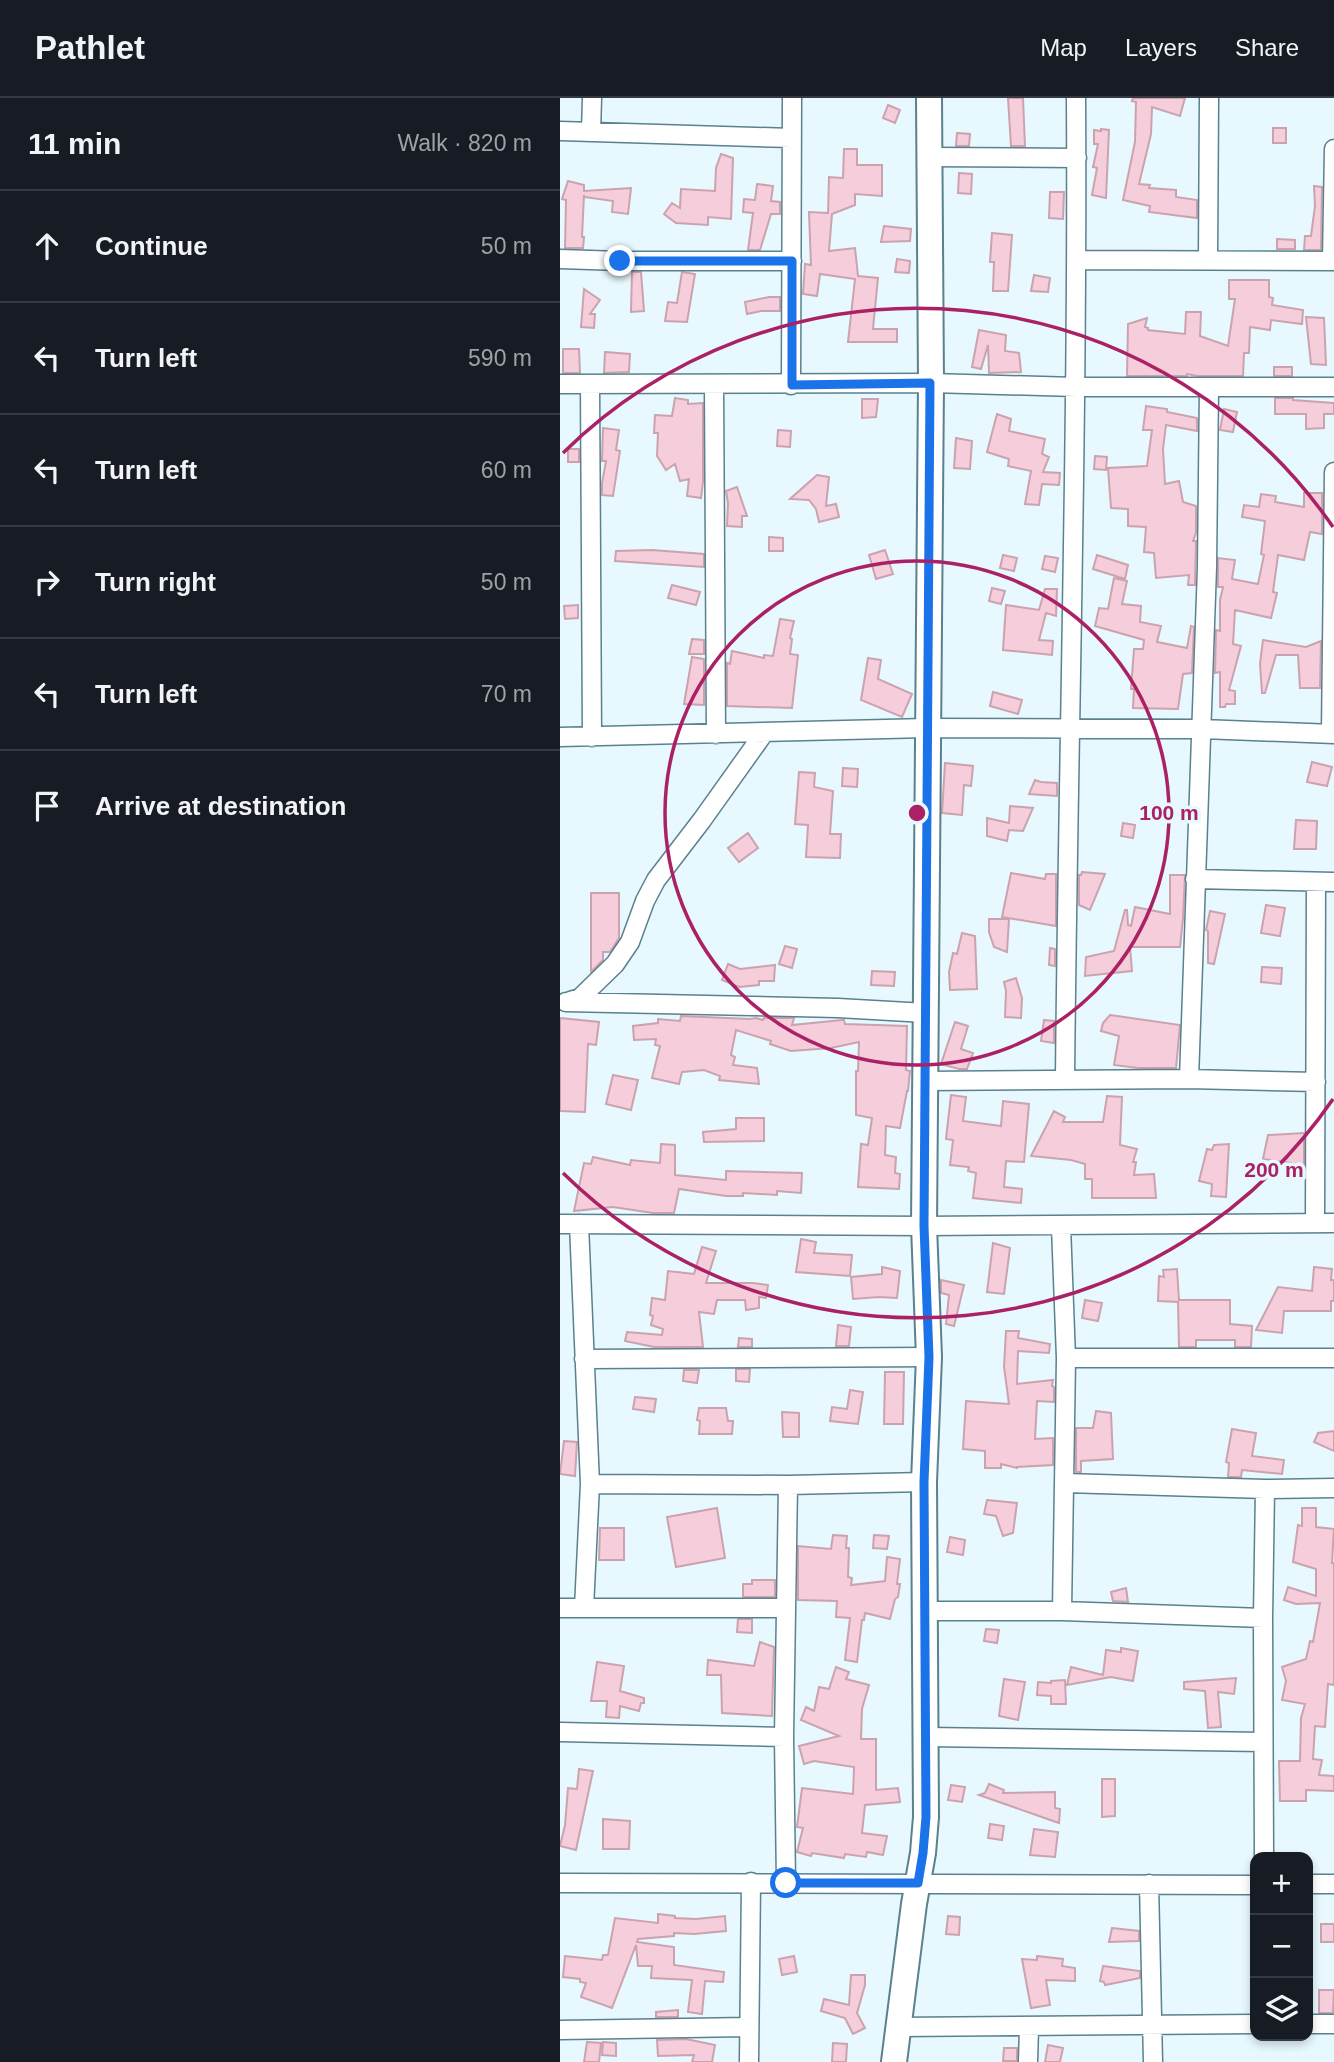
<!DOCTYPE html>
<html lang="en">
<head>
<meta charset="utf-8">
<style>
	body { margin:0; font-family:Arial,sans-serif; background:#242831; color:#f1f3f6 }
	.controls { position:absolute; right:21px; bottom:21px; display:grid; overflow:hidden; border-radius:14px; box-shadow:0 4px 10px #0003 }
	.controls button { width:63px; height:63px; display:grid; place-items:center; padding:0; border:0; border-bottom:2px solid #363941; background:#171b24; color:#f1f3f6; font:35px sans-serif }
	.stop { position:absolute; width:21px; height:21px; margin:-16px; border:5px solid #1a73e8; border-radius:50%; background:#fff }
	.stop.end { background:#1a73e8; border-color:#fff; box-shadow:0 2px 7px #0008 }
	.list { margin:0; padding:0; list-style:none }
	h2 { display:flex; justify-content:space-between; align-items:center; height:91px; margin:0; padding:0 28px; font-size:30px }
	h2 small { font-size:23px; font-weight:400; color:#9ea1a6 }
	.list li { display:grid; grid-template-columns:46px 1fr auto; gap:21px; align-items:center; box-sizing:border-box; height:112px; padding:0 28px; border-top:2px solid #363941 }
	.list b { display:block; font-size:26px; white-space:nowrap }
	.list em { font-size:23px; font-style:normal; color:#9ea1a6 }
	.icon { flex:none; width:38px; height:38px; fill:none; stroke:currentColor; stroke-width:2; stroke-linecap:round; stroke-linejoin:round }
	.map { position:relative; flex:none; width:774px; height:1964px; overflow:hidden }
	header { display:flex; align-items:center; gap:42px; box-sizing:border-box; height:98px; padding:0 35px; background:#171b24; border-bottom:2px solid #363941 }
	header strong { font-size:33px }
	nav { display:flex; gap:38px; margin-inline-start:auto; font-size:24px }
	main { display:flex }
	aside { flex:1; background:#171b24 }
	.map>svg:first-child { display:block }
	.building { fill:#f6cdda; stroke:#caa3af; stroke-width:2 }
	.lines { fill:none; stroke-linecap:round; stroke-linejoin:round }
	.street-casing { stroke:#59818e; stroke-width:21 }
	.secondary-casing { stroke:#59818e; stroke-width:28 }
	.street { stroke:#fff; stroke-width:18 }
	.secondary { stroke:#fff; stroke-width:24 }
	.route { stroke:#1a73e8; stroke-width:9 }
	.ring { fill:none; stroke:#ab2165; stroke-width:3.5 }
	.centre { fill:#ab2165; stroke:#e7f8fe; stroke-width:3.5 }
	.ring-label { font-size:21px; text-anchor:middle; font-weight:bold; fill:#ab2165; stroke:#e7f8fe; stroke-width:7; stroke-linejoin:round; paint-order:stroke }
</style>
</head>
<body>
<header>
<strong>Pathlet</strong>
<nav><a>Map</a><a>Layers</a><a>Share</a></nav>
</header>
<main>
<aside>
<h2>11 min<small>Walk · 820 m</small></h2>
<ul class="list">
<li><svg class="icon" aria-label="ahead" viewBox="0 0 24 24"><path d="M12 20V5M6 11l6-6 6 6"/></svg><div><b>Continue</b></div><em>50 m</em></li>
<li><svg class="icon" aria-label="left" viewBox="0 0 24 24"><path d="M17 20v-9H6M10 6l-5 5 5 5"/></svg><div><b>Turn left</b></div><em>590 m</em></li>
<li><svg class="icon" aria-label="left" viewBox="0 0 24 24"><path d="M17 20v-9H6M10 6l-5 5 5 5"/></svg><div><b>Turn left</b></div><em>60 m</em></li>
<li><svg class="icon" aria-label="right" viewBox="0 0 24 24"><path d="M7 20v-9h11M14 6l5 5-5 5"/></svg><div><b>Turn right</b></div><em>50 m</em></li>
<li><svg class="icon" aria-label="left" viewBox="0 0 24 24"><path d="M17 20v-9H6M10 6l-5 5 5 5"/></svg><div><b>Turn left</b></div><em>70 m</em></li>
<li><svg class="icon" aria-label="arrive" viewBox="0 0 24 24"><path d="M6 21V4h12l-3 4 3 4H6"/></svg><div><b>Arrive at destination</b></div></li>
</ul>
</aside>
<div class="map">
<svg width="774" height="1964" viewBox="0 0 774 1964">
	<rect width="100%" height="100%" fill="#e7f8fe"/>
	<path class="building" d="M448,0H463L465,48H451Z
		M573,0H625L620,18L592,9L591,36L579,86L590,87L589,90L616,92V99L637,102V120L589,114L590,108L563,102L575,44L576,4L572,3Z
		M328,7L340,12L335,25L323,20Z
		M713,30H726V45H713Z
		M541,31L549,32L546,100L532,97L537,70L533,69L538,46H534V32L541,33Z
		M397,35L410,36L409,48H396Z
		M284,51H297V67H322V98L295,96V107L272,116L269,153L295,150L298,178L318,180L313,231H337V244H288L295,181L260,176L257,198L243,196L245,166L251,167L249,114L268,115L269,79L283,80Z
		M161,56L173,60L171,121L148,119V127L116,125L104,116L112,105L120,110L121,91L155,93L156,70Z
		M399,75L412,76L411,96L398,95Z
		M8,83L24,87V93L71,90L68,116L52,114L53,103L24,99V97L22,139H24L23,150H5L6,102L2,101Z
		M197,86L213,88L211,103L220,104V116H211L200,152H188L193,115L183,114L184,101L195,102Z
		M754,88L762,89L761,152H744L745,138H751L755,108Z
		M490,94H504L503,121L489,120Z
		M324,128L351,131L350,143L321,144Z
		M432,135L452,137L448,193H433L434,164H430Z
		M717,141L735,142V151H717Z
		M337,161L350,163L349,175L335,174Z
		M72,174H81L84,213L71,214Z
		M122,174L135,176L127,224L105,223L108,204L117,205Z
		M474,177L490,180L488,194L471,193Z
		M669,182H709V199L713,200L712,207L743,212L742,226L711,222L710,232L690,229L689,255H684L683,278H637L627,276V278H567L568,226L587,220L585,229L588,230V232L625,236L626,214H641L640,238L668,248L675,201H669Z
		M24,191L40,202L30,216H35L34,230L21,229Z
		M209,199H220V213H201L187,216L185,204Z
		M746,219L764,220L766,267L751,266Z
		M419,232L446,237L445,253L459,255L461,274L429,275L428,247L421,271L412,269Z
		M3,251H19L20,275H3Z
		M45,254L70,256L69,274L44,275Z
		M714,269H732V278H714Z
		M115,300L128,302V306L143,305V384L141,400L127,398L129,381L120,383L115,366L106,372L97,358L98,335H94L95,317L112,318Z
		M715,300H733V302L774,305V316H764V330L746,331V316H715Z
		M302,301H318L316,319L302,320Z
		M586,308L607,311V314L637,320V333L606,327L603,351L605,386L619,383L623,404L636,408V435L633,443H636L635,487H628L629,477L596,480L594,455L584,454L586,429L568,428V411L551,410L548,370L587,368L592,332H583Z
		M664,311L677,314L673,334L660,332Z
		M437,316L451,321L449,333L485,341L482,356L489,359L483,374L500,375L499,387L482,386L479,407L465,406L471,373L448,368L449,361L427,354Z
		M43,330L59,332L56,352L60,353L53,398L42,397V385L46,363H42Z
		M218,332L231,333L230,349L217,348Z
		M396,340L412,343L410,371L394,370Z
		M8,351H19V364H8Z
		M535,358L547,359L546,372L534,371Z
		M257,377L269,379L266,408L276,406L279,419L259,424L256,411L249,402L230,401Z
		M177,389L187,418H182V429L167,428L168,405L166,393Z
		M744,395H762V436L750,434L744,462L718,457L713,494L717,495L711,520L675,512L673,546L681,548L669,592L675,593V606H666L665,609H660V574L655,575L656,532L660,533V502L663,489H658V460L675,462L672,481L698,486L704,457L701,456L705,423L682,419L684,407L699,409L701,396L716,398L715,404L744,409Z
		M209,439L223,440V453H209Z
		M92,452L144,456V469L55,463L56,453Z
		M325,452L333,476L316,481L309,457Z
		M443,457L457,460L454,473L440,470Z
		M537,457L568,467L565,481L533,471Z
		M485,458L498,460L495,474L482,471Z
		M554,480L567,483L562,506L581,508L580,524L601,528L597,544L627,550L631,528L634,529L632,575L623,576L618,611L573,610L574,591H571L574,551H583L584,542L535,528L539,510L548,511Z
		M112,487L140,494L136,507L108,500Z
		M432,490L445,493L441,506L429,503Z
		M485,491H497L496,518L486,515L479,542L493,543L492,557L443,552L446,507L479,512Z
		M18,507V520L5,521L4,508Z
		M220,521L234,523L230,540L232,541L230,556L238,557L232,610L167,608V565L170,566L172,553L204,560V557L213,558Z
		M132,541L144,542V556H129Z
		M703,542L746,549L761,543L760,590H740L738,557H716L705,595H702L700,566Z
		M132,559L144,561V607L124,606Z
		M308,560L321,562L318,581L352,596L342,619L301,602Z
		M433,594L462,602L458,616L430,608Z
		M752,664L772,669L767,688L747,684Z
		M385,665L413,668L411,688L404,687L402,717L382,715Z
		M283,670L298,671L297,689L282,688Z
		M239,674L255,675L254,689L273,693L270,736H281L280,760L246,759L248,727L235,726Z
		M475,682L481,684L497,685V698L469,696Z
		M450,708L473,710L463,733L449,732L447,743L427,738V720L449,725Z
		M736,722L757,723L756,751H734Z
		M563,725L575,727L573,740L561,738Z
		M188,735L198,750L179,764L168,750Z
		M522,774L545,776L530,812L519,807V777H521Z
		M451,775L485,781L486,776H496V828L442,819Z
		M610,777H625L623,821L620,849H570L572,873L525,878L526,859L554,853L565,812H567L568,827L571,828L575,809L610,816Z
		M31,795H59V840L50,854H43V862L31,874Z
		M706,807L725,810L720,838L701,835Z
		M650,813L665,816L654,866L648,865V833L646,832Z
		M429,821H449L447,854L434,849L429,834Z
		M402,835L415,838L417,891L390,892L389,874L393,855L397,856Z
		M225,848L237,851L232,870L219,866Z
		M490,850L495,851V868L489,867Z
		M168,866L180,871L215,867L214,883H199V887L179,889L162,882Z
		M702,869L722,870L721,886L701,884Z
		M312,873L335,874L334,888L311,887Z
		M456,880L462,900L461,920L445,919L446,893L444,884Z
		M550,917L620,927L616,970H578L554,967L559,938L541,933L543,925Z
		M121,918L190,921L196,920L203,922L204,920H234L232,927L282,922H284L285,926L347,928L346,972L350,973L348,993H347L340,1030L326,1028L325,1057L336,1059L335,1075L340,1076L339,1091L298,1089L301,1046L308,1047L312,1020L296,1017V973H298L299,944L271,950L231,953L210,946L211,943L176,932L171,957L175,959L173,967L197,970L199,986L159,982L160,978L144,972L122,974L119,986L92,980L100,948L95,947L96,941L74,942L73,928L98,925V921L120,923Z
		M0,920L39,924L36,947L28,946L25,1014L0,1013Z
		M484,922L494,923V945L481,943Z
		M395,924L408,928L401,951L413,955L407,971H399L381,966Z
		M53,977L78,982L71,1012L46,1006Z
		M391,997L406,999L403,1023L441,1028L443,1003L469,1006L464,1064L446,1063L444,1089L462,1091L461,1105L413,1100L416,1075L408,1073L409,1069L390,1067L393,1042L386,1041Z
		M547,998L562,999L560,1047L577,1051L573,1064H576L574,1077L594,1076L596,1100H532V1081H525V1066L511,1062L471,1058L494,1013L505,1019L503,1024H543Z
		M176,1020H204V1043L144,1044L143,1034L176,1031Z
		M744,1035V1067L703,1061L708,1037Z
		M101,1046L115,1047V1077L166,1082V1073L242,1075L241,1095L217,1093V1097L183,1095V1098H166L119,1091L114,1115H93L53,1109L14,1113L24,1065L31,1066L33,1059L70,1067L71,1062L100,1065Z
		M669,1046L666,1099L651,1098L652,1086L639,1083L647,1051L652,1052L654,1047Z
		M241,1141L256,1144L254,1155L292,1157L290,1178L236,1174Z
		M433,1145L450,1150L444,1196L427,1194Z
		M142,1149L156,1153L146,1185H193L208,1187L206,1200L199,1199V1210L186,1212L185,1202H157L154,1216L139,1214L143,1249H94L65,1243L67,1234L102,1237L103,1231L91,1227L93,1218L90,1217L92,1200L105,1202L108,1173L134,1176Z
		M322,1169L340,1173L337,1200L319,1199L293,1201L291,1179L322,1176Z
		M754,1169L772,1171L771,1182H774V1203H771V1213H724L722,1235L696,1232L718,1189L752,1193Z
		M617,1171L619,1202H670V1226L692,1228L691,1249H675V1242H636V1249H619L618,1204L598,1203L599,1178L604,1179L603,1172Z
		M381,1182L404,1187L394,1228L386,1226L389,1197L381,1195Z
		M525,1202L542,1205L538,1223L522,1220Z
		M278,1227L291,1229L289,1248H276Z
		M446,1233H459L458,1240L490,1246L489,1255L458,1253L457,1286L493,1282L492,1288L494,1289V1304L477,1303L475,1341L493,1340V1367L457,1369V1370L441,1366V1370H425V1353L403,1351L406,1303L449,1306L444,1269Z
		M179,1240L192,1241V1249H178Z
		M176,1271H190L189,1284L176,1283Z
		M124,1272H139L137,1285L123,1283Z
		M325,1274H344L343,1326H324Z
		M290,1292L303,1294L298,1326L270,1323L272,1309L287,1311Z
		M75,1299L96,1301L94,1314L73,1311Z
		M139,1310H166L168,1323H173L172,1336H139L140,1323L137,1322Z
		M536,1313L551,1315L553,1361L521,1363V1374H516V1330H533Z
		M222,1314L239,1315V1339H223Z
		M672,1331L696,1335L692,1358L724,1362L722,1376L682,1372L681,1379H668L669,1365L666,1364Z
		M774,1333V1353L754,1344L758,1335Z
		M4,1343L17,1344L15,1378L0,1376Z
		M427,1402L457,1405L453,1435L443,1438L436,1418L424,1416Z
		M157,1410L165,1460L116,1469L107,1419Z
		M742,1410H756V1429L774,1431L772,1465H774V1587L768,1586L765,1629L755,1628L753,1661L762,1662L759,1677L774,1678V1693L746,1692V1703H720L719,1663H740L741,1620L745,1606L722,1602L726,1583L722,1569L746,1561L750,1543L753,1544L760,1505L736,1506L724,1502L728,1489L756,1498V1471L733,1464L738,1427L742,1428Z
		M40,1430H64V1462H39Z
		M273,1437L287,1438L286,1450H289L288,1479L292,1480L291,1487L325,1483L327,1459L340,1461L337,1486H340L338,1499L335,1501L330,1521L305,1515L304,1522H302L297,1564L285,1562L290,1520L276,1519L277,1503L238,1502V1448L271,1451Z
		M314,1437L329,1438L327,1451L313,1450Z
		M390,1439L405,1442L403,1457L387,1454Z
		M192,1482H215V1499H183V1486H192Z
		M566,1490L568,1504L553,1503L551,1494Z
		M178,1521H192V1535L177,1534Z
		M426,1531L439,1532L437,1545L424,1543Z
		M200,1544L214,1549L212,1618L162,1615L161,1577H147L148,1562L194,1568Z
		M561,1550L578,1553L573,1583L551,1579L507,1587L511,1569L543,1577L546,1552L561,1554Z
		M37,1564L64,1568L60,1593L84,1600V1605H81L79,1613L60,1608L59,1620L46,1619L47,1603H31Z
		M276,1569L289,1574L286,1581L309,1587L302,1611L301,1641H316V1692L338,1690L340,1704L305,1707L302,1735L327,1738L323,1757L307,1754L306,1759L285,1756L284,1760L252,1755L251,1758L237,1754L243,1730L237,1729L242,1690L293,1696L294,1669L254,1663L244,1666L239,1648L279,1638L241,1622L246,1609L254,1613L259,1589L269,1591Z
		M676,1580L674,1596L658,1594L661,1629L648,1630L645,1593L624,1591V1584Z
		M444,1581L465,1584L458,1622L439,1618Z
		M505,1582L506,1606H491V1598L477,1597L478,1584L491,1585V1583Z
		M19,1671L33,1673L16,1752L0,1748L5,1727L8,1690L17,1691Z
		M542,1681H555V1718L542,1719Z
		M429,1686L444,1692L443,1695L495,1694V1710L500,1711L499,1725L419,1697L425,1695Z
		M391,1687L405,1689L402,1704L388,1702Z
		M43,1721L70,1723L69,1751H43Z
		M430,1726L444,1728L442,1742L428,1740Z
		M474,1731L498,1734L495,1759L470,1757Z
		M98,1816L115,1818V1820L136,1821L165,1818L166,1833L134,1836L114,1835V1838L78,1841L77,1844L114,1849V1867L164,1874L163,1884L145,1883L142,1916L128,1914L132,1882L91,1880L92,1868H78L76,1847L52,1910L21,1899L26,1885L20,1884V1881L3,1879L5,1858L42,1862L43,1857H48L55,1820L98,1825Z
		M388,1818L400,1819L399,1837L386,1836Z
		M761,1826H774V1844H761Z
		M552,1830L579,1833V1843L549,1844Z
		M234,1858L237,1874L222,1877L219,1861Z
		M477,1858L503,1861L502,1868L515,1870V1883L486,1882L490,1907L471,1910L462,1861L477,1862Z
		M543,1868L580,1873V1880L545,1887L544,1884L540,1883Z
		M291,1877H305V1887L297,1915L305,1930L293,1936L285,1920L261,1913L264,1901L289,1907Z
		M759,1892H774L773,1915H759Z
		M118,1912V1919H96V1914Z
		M126,1941L155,1947L152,1964H132L134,1957L98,1958L97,1942Z
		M27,1944L41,1945L39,1964H24Z
		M43,1944L56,1945V1958L42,1957Z
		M273,1945L287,1946L286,1964H272Z
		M488,1947L503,1950L500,1964H485Z
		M444,1950H457V1963H443Z"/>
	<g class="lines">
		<defs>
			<path id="street" d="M0,33L231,40
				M31,34L32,0
				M369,59L517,60
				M0,161L60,163H232
				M516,162L774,163
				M648,162L649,0
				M772,163L774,51
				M0,286L371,285L516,289H774
				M154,286L156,636
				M30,287L32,639
				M231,287L232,0
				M771,636L774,374
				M0,639L367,630L642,631L774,636
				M635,781L774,784
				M10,903L20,900L55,866L70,844L85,803L96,782L142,722L204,635
				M6,904L278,910L366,915
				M629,981L647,469L649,289
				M505,982C508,655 518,327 516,0
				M366,983L629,981L756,984
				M755,1125L756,784
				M0,1126L364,1128L774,1125
				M19,1126L30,1386L24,1510
				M501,1128L506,1260L502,1513
				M506,1260H774
				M24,1261L369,1259
				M505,1385L705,1391L774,1390
				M30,1386L228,1387L364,1384
				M0,1510H226
				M365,1513H502L703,1520
				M0,1634L224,1639
				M367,1639L703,1644
				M704,1759L703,1520L705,1391
				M0,1785L695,1787
				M226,1785L224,1639L228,1387
				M589,1786L593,1964
				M748,1786H774
				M748,1926H774
				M338,1929L695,1926
				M0,1932L188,1929
				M189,1964L191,1784
				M468,1964L469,1929"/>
			<path id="secondary" d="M334,1964L354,1806L363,1755L366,1719L364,1384L369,1259L364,1128L371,285L369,0"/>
		</defs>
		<use href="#street" class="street-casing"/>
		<use href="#secondary" class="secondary-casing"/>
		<use href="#street" class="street"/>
		<use href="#secondary" class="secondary"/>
	</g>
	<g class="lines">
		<path class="route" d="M60,163H232V287L370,285L364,1128L369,1259L364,1384L366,1719L363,1755L358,1785H226"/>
	</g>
	<g class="ring">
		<circle cx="357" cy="715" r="252"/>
		<path d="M773 1001A505 505 0 0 1 3 1075M3 355A505 505 0 0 1 773 429"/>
	</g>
	<circle cx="357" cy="715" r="10" class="centre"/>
	<g class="ring-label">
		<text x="609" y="722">100 m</text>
		<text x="714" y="1079">200 m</text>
	</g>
</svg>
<div class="controls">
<button>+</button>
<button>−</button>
<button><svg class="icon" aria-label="layers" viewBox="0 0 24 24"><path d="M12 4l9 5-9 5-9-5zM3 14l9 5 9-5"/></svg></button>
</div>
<div class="stop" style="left:226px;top:1785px"></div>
<div class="stop end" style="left:60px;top:163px"></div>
</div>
</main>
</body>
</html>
